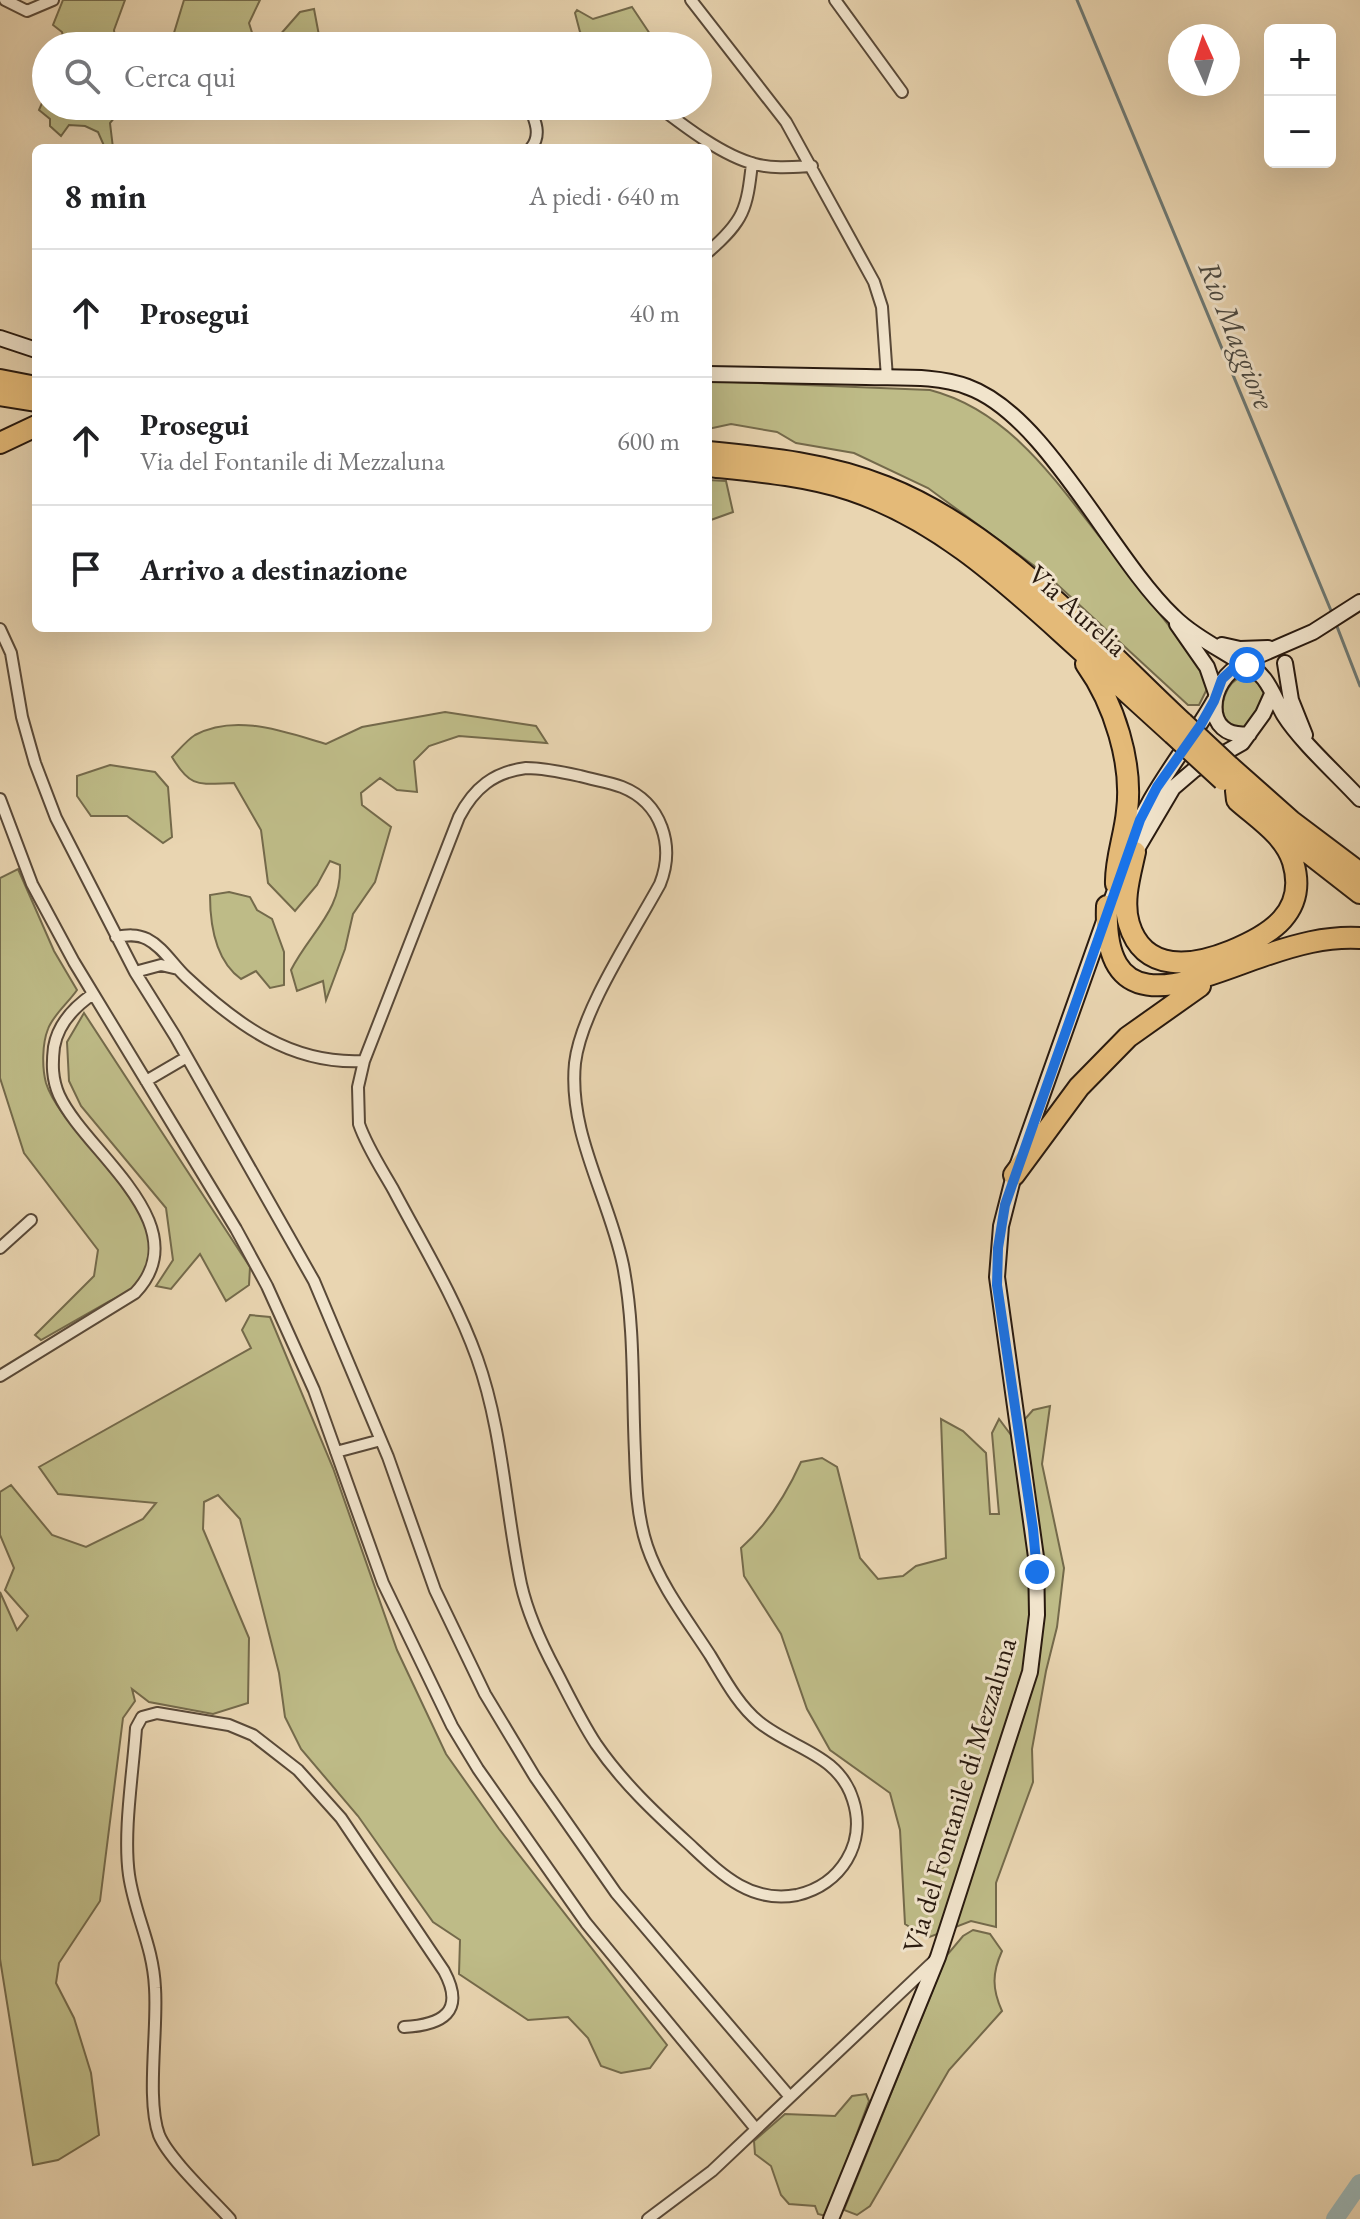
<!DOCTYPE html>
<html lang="it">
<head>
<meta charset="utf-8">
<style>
	body { margin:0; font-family:"EB Garamond",serif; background:#f2f2f2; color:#202124 }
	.controls { position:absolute; right:24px; top:24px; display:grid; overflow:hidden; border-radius:12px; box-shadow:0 8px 32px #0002 }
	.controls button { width:72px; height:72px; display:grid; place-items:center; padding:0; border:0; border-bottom:2px solid #e0e0e0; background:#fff; color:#202124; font:40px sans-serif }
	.compass { position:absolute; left:1168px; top:24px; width:72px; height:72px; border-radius:50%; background:#fff; box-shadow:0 8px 32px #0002; rotate:357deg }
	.stop { position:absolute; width:24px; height:24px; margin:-18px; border:6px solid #1a73e8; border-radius:50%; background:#fff }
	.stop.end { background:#1a73e8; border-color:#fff; box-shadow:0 2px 8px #0008 }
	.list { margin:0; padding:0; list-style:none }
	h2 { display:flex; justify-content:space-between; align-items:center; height:104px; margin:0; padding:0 32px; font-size:34px }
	h2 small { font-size:26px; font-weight:400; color:#757577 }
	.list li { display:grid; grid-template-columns:52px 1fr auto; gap:24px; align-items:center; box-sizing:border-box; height:128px; padding:0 32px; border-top:2px solid #e0e0e0 }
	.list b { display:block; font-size:30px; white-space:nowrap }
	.list p { margin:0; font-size:26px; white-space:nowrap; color:#757577 }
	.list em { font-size:26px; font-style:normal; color:#757577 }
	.icon { flex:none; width:44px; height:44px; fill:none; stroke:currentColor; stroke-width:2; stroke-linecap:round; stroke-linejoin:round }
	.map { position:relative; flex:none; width:1360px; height:2219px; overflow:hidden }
	.search { position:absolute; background:#fff; box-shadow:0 8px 32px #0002; left:32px; top:32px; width:680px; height:88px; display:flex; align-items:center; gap:20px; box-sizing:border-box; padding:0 28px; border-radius:44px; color:#757577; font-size:30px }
	.panel { position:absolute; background:#fff; box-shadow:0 8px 32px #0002; left:32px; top:144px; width:680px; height:488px; border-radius:12px }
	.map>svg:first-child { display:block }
	.green { fill:#bebb87; stroke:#746a4b; stroke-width:2 }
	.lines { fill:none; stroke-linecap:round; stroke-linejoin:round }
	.stream { stroke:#6d7873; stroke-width:3 }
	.river { stroke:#9bb6b6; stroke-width:18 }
	.street-casing { stroke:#594938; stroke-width:14 }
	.secondary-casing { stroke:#291a0f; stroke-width:18 }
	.highway-casing { stroke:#291a0f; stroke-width:24 }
	.street { stroke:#f1e4cc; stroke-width:10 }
	.secondary { stroke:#f1e4cc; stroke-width:14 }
	.highway { stroke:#e4ba78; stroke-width:20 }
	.highway-bridge-casing { stroke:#291a0f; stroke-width:24; stroke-linecap:butt }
	.highway-bridge { stroke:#e4ba78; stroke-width:20 }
	.route { stroke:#1a73e8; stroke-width:10 }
	.labels { text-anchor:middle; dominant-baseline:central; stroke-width:6; stroke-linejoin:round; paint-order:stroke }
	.street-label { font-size:28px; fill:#291a0f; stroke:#f1e4cc }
	.water-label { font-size:30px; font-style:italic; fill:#4b4941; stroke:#f1e4cc }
</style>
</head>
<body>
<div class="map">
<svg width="1360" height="2219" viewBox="0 0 1360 2219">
	<rect width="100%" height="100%" fill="#e9d5b1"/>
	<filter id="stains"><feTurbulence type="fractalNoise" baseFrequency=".0025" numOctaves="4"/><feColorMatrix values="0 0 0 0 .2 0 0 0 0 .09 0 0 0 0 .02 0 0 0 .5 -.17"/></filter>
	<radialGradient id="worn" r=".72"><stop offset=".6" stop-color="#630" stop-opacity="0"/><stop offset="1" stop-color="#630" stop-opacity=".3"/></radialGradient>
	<path class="green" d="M63,0H125L114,30L116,46H60L64,42L62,32L53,25Z
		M184,0H260L249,23L255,42L279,36L300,12L314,9L321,46H170Z
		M632,7L658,46H593L580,32L575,13L577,10L593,19Z
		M42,103H46V106H61L89,114L86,106H124L110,123L113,148H105L98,132L85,126L69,125L61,136L50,126V119L39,110Z
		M708,381L930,390C1011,411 1057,483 1106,545C1137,586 1169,626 1201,666L1209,685L1199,705H1188L1048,576L928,488L854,453L796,443L777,432L731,424L708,429Z
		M708,480L726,481L733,512L708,521Z
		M1244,676L1254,677L1264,693L1255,721L1243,729L1227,724C1218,707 1224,682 1244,676Z
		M445,712L536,726L547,743L459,736L429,746L414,761L417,792L397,790L380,778L361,793L362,805L391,827L375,882L353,914L345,949L326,1000L323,981L297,991L291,970C311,931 342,911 340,865L330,861L317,885L295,911L268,883L261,830L234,783C199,784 191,789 172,757C179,750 187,740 195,735C236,713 285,732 326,744L362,727Z
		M110,765L155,772L168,787L172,837L163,843L127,816H91L77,796V776Z
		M18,869L54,951L77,990C69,1002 53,1015 48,1029C42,1044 42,1068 46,1083C63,1139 192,1223 136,1285C130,1292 118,1297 110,1301C87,1314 64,1327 41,1340L35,1335L94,1276L98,1250L24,1153L0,1078V878Z
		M229,892L250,897L257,910L272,919L284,952V985L270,988L256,971L241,979C216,961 210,925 210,895Z
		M84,1013L250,1267L249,1285L226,1301L200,1254L171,1289L156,1286L173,1260L166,1208L81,1106L69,1081L67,1042Z
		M250,1315L270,1317L333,1468L397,1650L446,1754L499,1829L667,2045L650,2068L621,2073L601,2066L588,2038L568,2017L528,2020L459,1974L460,1940L433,1922L358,1816L301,1749L285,1717L279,1673L240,1519L218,1495L204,1502L203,1529L249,1638L248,1703L213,1714L149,1702L132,1689L135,1701L123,1718L100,1901L59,1963L56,1983L74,2018L91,2073L99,2135L58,2160L33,2165L0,1959V1592L17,1630L28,1616L5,1590L14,1568L0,1535V1492L11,1485L52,1535L86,1547L143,1519L156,1503L58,1494L39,1467L251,1348L242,1330Z
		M1050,1406L1042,1464L1064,1568L1057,1627L1046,1671L1032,1749L1033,1782L996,1883V1927L971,1921L927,1938L905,1924L900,1830L890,1793L830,1750L807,1709L781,1634L744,1576L741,1548C768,1524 786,1495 801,1462L822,1458L837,1467L860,1558L878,1579L903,1576L916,1566L946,1558L941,1419L963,1431L986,1453L990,1514H999L992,1433L999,1419L1011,1435L1033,1410Z
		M973,1930L990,1934L1002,1951C992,1973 992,1989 1002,2011L949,2070L870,2206L857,2215L844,2210L947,1955L963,1936Z
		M866,2094L869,2101L826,2216L818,2214L815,2206L789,2204L781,2195L771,2166L755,2154L754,2141L785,2114L835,2116L852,2096Z"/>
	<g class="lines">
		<path class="stream" d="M1077,0L1332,613
			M1336,624L1360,686"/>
		<path class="river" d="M1335,2219L1360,2183"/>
		<defs>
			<path id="street" d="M5,0L27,11L53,0
				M691,0L786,122L874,282L882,307L887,378
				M835,0L902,92
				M536,46L551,44L571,46
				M529,106C535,120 542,135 531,148
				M658,106C684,126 723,156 755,164C773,169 794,167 812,166
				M708,252C744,221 747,209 752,163
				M0,629L11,653L22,717L35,763L56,818L135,972L175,1036L314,1281L388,1457L435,1590L485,1694L535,1777L616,1893L790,2097
				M526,768C544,768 562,772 580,776C594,780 609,782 622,787C662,803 675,846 660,884C634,932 581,1011 575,1063C568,1134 609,1197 623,1265C635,1326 632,1391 635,1453C636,1485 637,1516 647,1546C660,1585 688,1621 710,1655C724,1678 738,1705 759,1722C792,1749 839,1754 853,1800C867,1843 841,1885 797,1895C750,1904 720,1873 689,1844C655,1813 622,1782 596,1744C581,1721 569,1696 556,1671C541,1643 528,1615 521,1584C505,1508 503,1431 477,1358C456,1299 422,1244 393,1189C381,1168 367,1147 359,1124L358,1087L364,1061L459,817C474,788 494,772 526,768Z
				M0,799L32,884L74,962L236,1229L267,1286L314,1390L383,1583L452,1726L478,1769L586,1923L756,2129
				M116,937C127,935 137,934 147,939C163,947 173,965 186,977C237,1025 292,1065 364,1061
				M135,972L161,965L178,969
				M146,1081L187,1057
				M0,1248L31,1220
				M0,1376L135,1293C200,1225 85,1152 59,1095C52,1079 52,1064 54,1047C58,1024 74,1007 93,994
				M336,1452L381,1440
				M230,2219C211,2198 169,2159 159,2135C146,2100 158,2029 155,1988C153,1945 135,1916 129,1875C123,1832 133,1773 136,1728L142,1717L157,1713L229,1725L253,1735L298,1770L341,1818L444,1971C466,2012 442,2025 404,2027
				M648,2219L712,2171L934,1961"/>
			<path id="secondary" d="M0,338L36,350
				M708,374C761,375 813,376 866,377C899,378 937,375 968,387C1046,415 1111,557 1173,616C1192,635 1220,649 1243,664
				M1177,624L1207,667L1216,693
				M1222,645L1240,649L1268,648
				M1285,663L1291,700L1305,735
				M1247,665L1260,655L1313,632L1360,602
				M1249,734C1201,740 1207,679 1243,664C1267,671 1273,696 1284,715C1301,742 1338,775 1360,799
				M1127,853C1145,795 1185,752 1214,701
				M1134,854L1173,788L1194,770L1242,743L1263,714L1272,694
				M831,2219L938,1957L1030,1672L1037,1615L1036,1557L997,1277L1001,1226L1014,1175L1120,876"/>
			<path id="highway" d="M0,380L36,387
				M0,395L36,401
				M0,443L36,426
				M708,452C769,458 829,464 886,487C1000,532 1095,641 1183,723
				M708,466C756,471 805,475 851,490C934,518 998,575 1061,632C1098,666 1136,700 1173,734
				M1086,664C1114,703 1133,763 1127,811C1125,835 1115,860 1116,884
				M1229,766L1291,821L1360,873
				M1283,833L1360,893
				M1135,852C1130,875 1122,901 1129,924C1144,974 1194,966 1231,951C1270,935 1308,912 1293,862C1285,835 1257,818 1237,800L1236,791
				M1107,906C1102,1028 1195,979 1263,956C1295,945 1326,936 1360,938
				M1014,1175L1079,1087L1128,1037L1200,986"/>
		</defs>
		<use href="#street" class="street-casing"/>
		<use href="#secondary" class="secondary-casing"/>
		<use href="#highway" class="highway-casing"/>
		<use href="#street" class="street"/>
		<use href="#secondary" class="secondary"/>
		<use href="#highway" class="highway"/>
		<defs>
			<path id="highway-bridge" d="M1183,723L1229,766
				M1173,734L1223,780"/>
		</defs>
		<use href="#highway-bridge" class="highway-bridge-casing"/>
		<use href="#highway-bridge" class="highway-bridge"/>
	</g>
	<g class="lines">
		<path class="route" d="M1037,1572L1033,1529L997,1285L998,1248L1005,1205L1140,820L1157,787L1200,726L1214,701L1222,679L1235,667L1247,665"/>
	</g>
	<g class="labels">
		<g class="street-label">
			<text transform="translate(1078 610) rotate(42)">Via Aurelia</text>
			<text transform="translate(959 1795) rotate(-73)">Via del Fontanile di Mezzaluna</text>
		</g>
		<g class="water-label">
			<text transform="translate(1237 335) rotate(68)">Rio Maggiore</text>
		</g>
	</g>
	<rect width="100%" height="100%" filter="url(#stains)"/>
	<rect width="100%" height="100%" fill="url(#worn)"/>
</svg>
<div class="controls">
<button>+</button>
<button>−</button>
</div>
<svg class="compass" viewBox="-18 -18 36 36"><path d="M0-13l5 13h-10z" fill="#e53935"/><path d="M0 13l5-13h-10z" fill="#757577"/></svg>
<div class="stop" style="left:1247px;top:665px"></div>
<div class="stop end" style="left:1037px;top:1572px"></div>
<div class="search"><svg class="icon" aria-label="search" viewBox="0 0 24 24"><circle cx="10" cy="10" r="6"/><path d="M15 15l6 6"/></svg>Cerca qui</div>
<section class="panel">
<h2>8 min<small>A piedi · 640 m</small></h2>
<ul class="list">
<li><svg class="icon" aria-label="ahead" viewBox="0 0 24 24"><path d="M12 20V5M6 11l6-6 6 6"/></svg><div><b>Prosegui</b></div><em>40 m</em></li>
<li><svg class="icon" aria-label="ahead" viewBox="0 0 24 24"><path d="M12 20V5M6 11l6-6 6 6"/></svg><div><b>Prosegui</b><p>Via del Fontanile di Mezzaluna</p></div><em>600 m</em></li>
<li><svg class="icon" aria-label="arrive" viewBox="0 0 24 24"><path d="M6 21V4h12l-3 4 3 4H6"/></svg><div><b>Arrivo a destinazione</b></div></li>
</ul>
</section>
</div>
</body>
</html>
